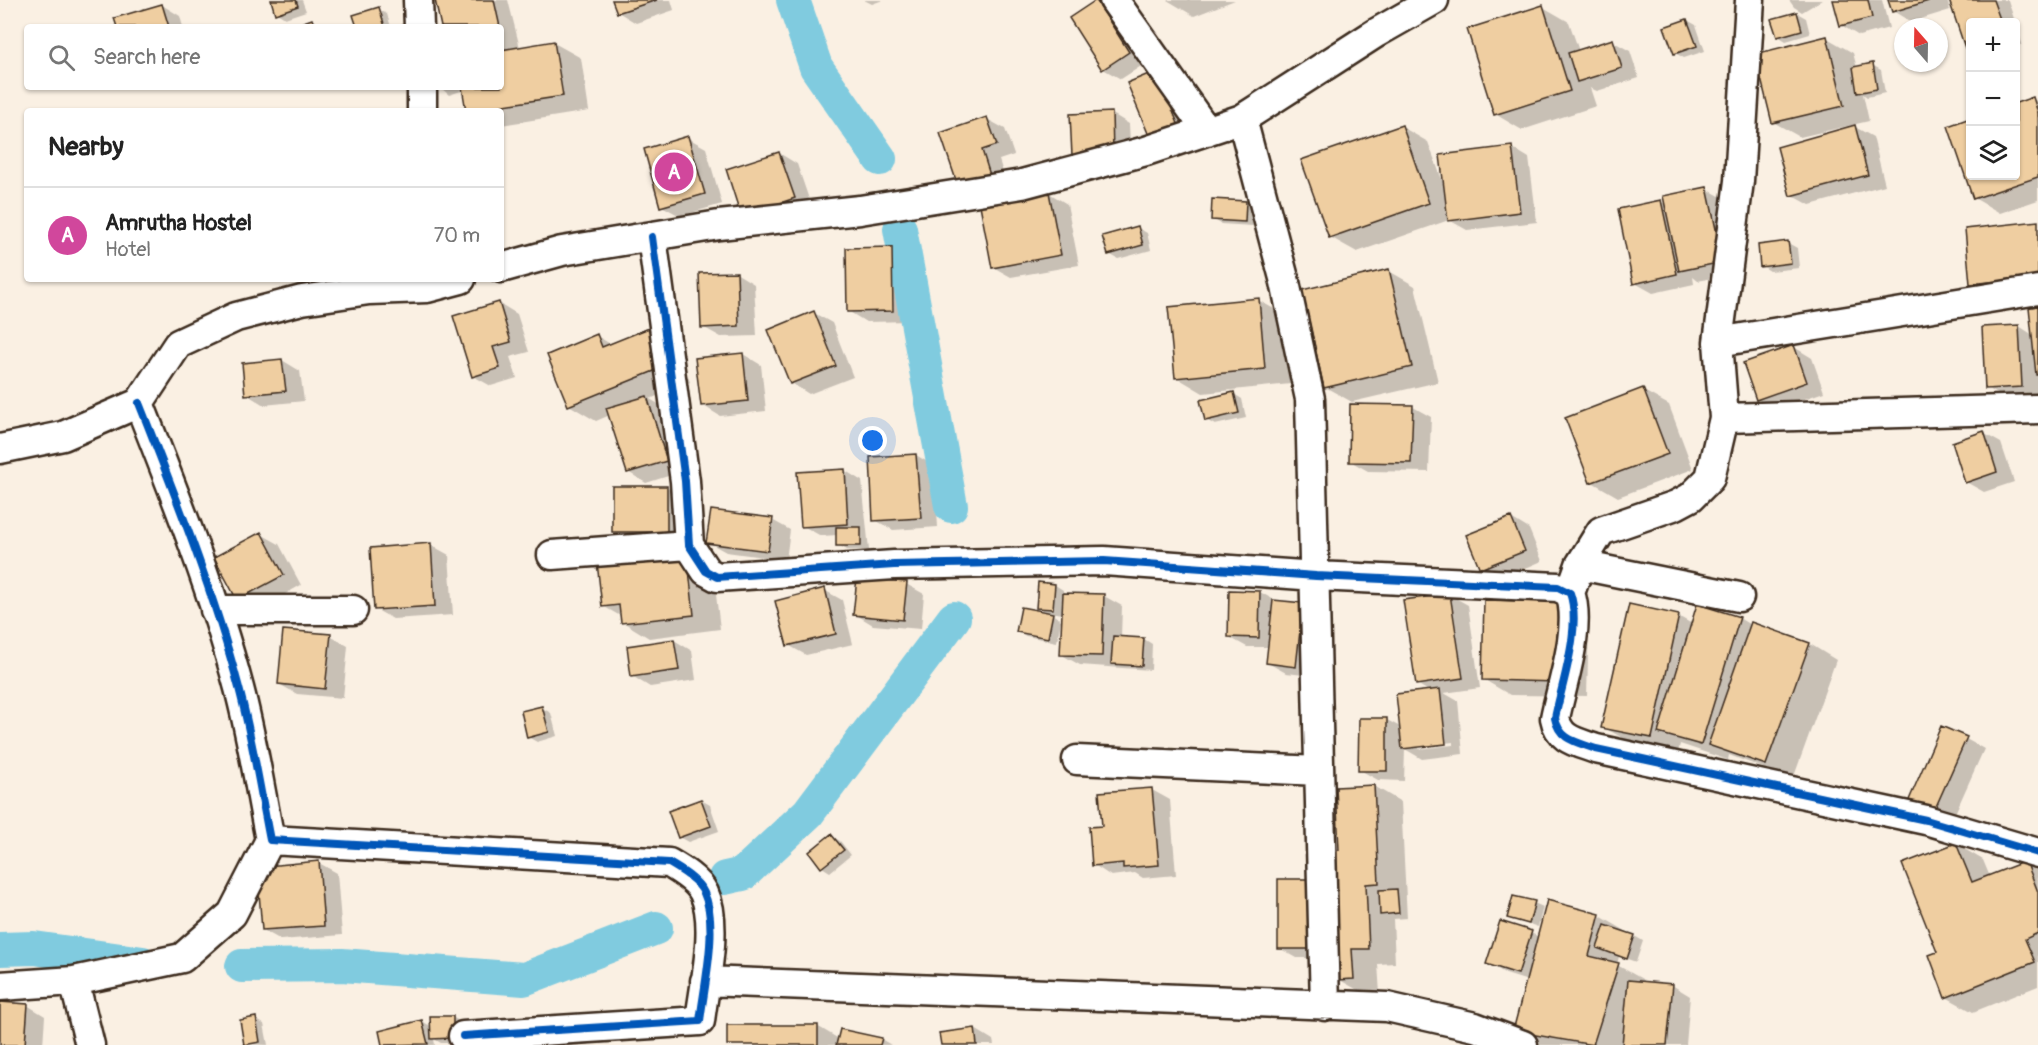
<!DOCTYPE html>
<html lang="en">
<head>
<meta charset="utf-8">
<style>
	body { margin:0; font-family:Pangolin,sans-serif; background:#f6f6f6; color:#222 }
	.controls { position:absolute; right:18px; top:18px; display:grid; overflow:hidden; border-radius:6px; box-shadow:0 2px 4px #0004 }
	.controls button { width:54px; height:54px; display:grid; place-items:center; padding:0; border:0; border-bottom:2px solid #e0e0e0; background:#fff; color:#222; font:30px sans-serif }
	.compass { position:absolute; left:1894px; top:18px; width:54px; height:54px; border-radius:50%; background:#fff; box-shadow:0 2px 4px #0004; rotate:340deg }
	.you { position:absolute; left:873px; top:441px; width:21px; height:21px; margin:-15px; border:4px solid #fff; border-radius:50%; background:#1a73e8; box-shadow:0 0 0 9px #1a73e833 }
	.badge { display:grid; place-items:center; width:39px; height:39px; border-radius:50%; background:#1f6fb2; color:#fff; font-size:20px; font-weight:700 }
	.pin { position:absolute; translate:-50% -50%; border:3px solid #fff; box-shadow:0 2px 6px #0006 }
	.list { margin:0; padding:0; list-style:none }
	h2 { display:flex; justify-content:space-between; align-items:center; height:78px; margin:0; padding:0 24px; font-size:26px }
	h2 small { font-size:20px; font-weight:400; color:#767676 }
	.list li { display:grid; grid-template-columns:39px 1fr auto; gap:18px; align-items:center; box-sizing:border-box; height:96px; padding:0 24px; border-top:2px solid #e0e0e0 }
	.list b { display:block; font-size:22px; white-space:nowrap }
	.list p { margin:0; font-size:20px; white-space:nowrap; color:#767676 }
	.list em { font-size:20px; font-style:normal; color:#767676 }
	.icon { flex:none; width:33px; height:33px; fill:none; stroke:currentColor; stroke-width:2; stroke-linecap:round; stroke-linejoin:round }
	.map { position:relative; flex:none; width:2038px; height:1045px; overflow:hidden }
	.search { position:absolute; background:#fff; box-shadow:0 2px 4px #0004; left:24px; top:24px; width:480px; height:66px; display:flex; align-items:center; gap:15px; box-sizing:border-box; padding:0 21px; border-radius:6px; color:#767676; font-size:22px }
	.panel { position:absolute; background:#fff; box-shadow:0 2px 4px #0004; left:24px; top:108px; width:480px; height:174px; border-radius:6px }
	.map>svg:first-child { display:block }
	.shadow { fill:#0003; fill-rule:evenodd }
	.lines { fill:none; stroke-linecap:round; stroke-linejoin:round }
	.canal { stroke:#80cbdf; stroke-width:34 }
	.building { fill:#efcea1; stroke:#3b2a1e; stroke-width:1.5 }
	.minor-casing { stroke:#3b2a1e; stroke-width:33 }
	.minor { stroke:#fff; stroke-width:28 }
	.cycleway-casing { stroke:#fff; stroke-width:11 }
	.cycleway { stroke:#0057b8; stroke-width:8 }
</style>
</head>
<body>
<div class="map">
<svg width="2038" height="1045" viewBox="0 0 2038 1045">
	<rect width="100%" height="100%" fill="#faf0e3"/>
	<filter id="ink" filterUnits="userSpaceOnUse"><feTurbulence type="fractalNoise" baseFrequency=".0167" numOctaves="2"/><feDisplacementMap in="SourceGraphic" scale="12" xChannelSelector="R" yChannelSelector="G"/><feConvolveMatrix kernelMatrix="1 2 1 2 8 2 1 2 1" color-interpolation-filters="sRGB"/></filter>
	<g filter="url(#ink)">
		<path class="shadow" d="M272,0H302L306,11L285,18L277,13Z
			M436,0H508L520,48L554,43L581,58L589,111L501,125V111H467L463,87H501V27H443Z
			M614,0H671L674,10L636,23L618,12Z
			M864,0H883L872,4Z
			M1167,0H1235L1194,16Z
			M1789,0H1822L1802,12L1794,7Z
			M1835,0H1882L1889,28L1859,36L1841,25Z
			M1889,0H1947L1950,10L1911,22L1893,11Z
			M1951,0H2008L2015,22H1970V49L1966,47Z
			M1096,2L1114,12L1146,63L1121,79L1103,69Z
			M162,5L180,16L183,27H119Z
			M1543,7L1569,22L1579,51L1612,41L1630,51L1639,78L1597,91L1590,88L1596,106L1522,130L1495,114Z
			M378,9L387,14L391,27H358Z
			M1797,13L1806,18L1810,34L1786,41L1778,36Z
			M312,20L323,27H294Z
			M1687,20L1696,25L1705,51L1684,58L1675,53Z
			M2016,23L2022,44L2016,47Z
			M1827,38L1853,53L1857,68L1872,65L1881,70L1885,93L1867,97L1863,94L1869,121L1800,137L1773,122Z
			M1155,72L1196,136L1169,148Z
			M440,87H460L461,91L449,95Z
			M2033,99L2038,102V200L2000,213L1974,198L1950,127L1970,120V176H2016V105Z
			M1111,113L1129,124L1131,163L1092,165Z
			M987,119L1005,129L1014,155L999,160L1007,185L959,184Z
			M1402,127L1428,142L1444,185L1511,147L1529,158L1537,222L1467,230L1449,220L1357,252L1330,237Z
			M1855,127L1873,137L1885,185L1810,205L1792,195Z
			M688,138L706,148L722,204L680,216L662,206Z
			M779,153L797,164L812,208L760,225Z
			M1707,189L1725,199L1740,272L1698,281L1693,277L1694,284L1653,293L1635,283L1661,202L1667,205Z
			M1049,193L1067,204L1079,265L1011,277L993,267Z
			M1246,202L1254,207L1253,226L1221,224L1213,219Z
			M2038,222V288L1990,294L1972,283Z
			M1138,228L1147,233L1151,250L1118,259L1109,254Z
			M1788,243L1797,248L1799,268L1770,271L1762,266Z
			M891,248L909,259L911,321L866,322L848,311Z
			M1389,271L1415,286L1438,382L1352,402L1325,387Z
			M736,273L754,284L757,336L721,337L703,327Z
			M1258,300L1285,315L1291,384L1203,393L1176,377Z
			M499,303L517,314L529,352L510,357L517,378L491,386L473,376Z
			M2038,308V397L2005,398L1987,388L2019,326L2033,335Z
			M814,313L832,323L853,377L809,394L791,383Z
			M648,330L675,345L690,382L650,399L665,408L684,471L646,483L628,472L610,415L596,421L569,405L597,336L612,345Z
			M1794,347L1812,358L1824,392L1775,409L1757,399Z
			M743,354L761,365L766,411L720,416L702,405Z
			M282,360L300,371L304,401L264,405L246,394Z
			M1642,390L1669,405L1693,469L1618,497L1592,482Z
			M1234,394L1242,399L1246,418L1215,425L1206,420Z
			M1413,407L1431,417L1429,472L1368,471L1350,461Z
			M1983,433L2001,443L2014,482L1984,492L1966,482Z
			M916,455L934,466L938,527L893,530L875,520Z
			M844,470L862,481L869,550H847L838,545V535L821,536L803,526Z
			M666,487L684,498V541L631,542L613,531Z
			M1511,518L1529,529L1542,561L1500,579L1481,568Z
			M772,520L790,530L786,560L726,552L708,542Z
			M261,534L279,544L301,585L257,610L239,599Z
			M431,545L449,555L453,615L393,619L375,609Z
			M598,564L713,569L720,629L649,638L623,622L622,617L603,606Z
			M906,584L924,594L921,629L873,625L855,614Z
			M1055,585L1063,590V595L1104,596L1122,606L1121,638L1144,639L1152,644L1151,670L1080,665L1062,655L1063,614L1049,612L1061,620L1057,642L1026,636L1017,631L1048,613L1037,607Z
			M824,590L842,600L853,644L806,655L788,645Z
			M1231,592H1260L1276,601L1302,604L1313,676L1286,673L1268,663L1269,647H1247L1229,637Z
			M1450,595L1468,605L1480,688L1444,693L1458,701L1463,754L1422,759L1405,749L1404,781L1378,780L1360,770L1387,720L1402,728L1430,692L1417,684ZM1453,742V745L1419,749V746Z
			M1562,603L1589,619L1587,696L1510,695L1483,679Z
			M1678,616L1692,624L1739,618L1752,626L1810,644L1836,660L1793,779L1729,755L1728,760L1680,744L1678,753L1630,742L1603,727Z
			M330,636L348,646L343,698L297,694L279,684Z
			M674,640L692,651L696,680L650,687L632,676Z
			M542,708L551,713L557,736L537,742L528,737Z
			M1966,739L1984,749L1952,820L1928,810Z
			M1374,786L1401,802L1407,918L1393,919L1395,963L1378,964L1380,994H1365L1338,979L1341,852Z
			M1152,790L1170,800L1176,875L1143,878L1135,873L1111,876L1094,865L1103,827Z
			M701,800L710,805L719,831L688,842L679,837Z
			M831,836L840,841L851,855L830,872L822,867Z
			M1956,844L1983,860L1990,877L2026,863L2038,870V986L1973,1012L1946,997L1939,953Z
			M319,863L337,873L342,935L281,940L263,930Z
			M1279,881L1329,958H1297L1279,948Z
			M1549,902L1600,916L1643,941L1636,962L1619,956L1617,965L1644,980V983L1672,985L1690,996L1686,1045H1540L1515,1031L1528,981L1506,974L1488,963L1531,933L1539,937Z
			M1534,903L1543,907L1538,927L1509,917Z
			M0,1003L27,1005L45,1016L43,1045H0Z
			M452,1017L461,1022V1043H441L434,1039L435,1045H384L381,1032L422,1021L432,1027Z
			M255,1019L264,1024L268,1045L245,1044Z
			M817,1026L839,1039H881L891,1045H728Z
			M975,1029L993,1040L994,1045H942Z"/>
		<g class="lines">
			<path class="canal" d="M793,0L816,67L880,159
				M900,229L951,506
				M725,878L743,874L808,813L954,618
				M0,949L34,948L143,963
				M242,966L342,965L524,979L656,928"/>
		</g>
		<path class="building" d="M271,0H296L298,6L275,14Z
			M435,0H494L500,27H441Z
			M612,0H657L617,13Z
			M1096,0L1129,52L1102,70L1069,18Z
			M1833,0H1868L1872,18L1840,26Z
			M1888,0H1932L1892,12Z
			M1949,0H1993L2001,22H1970V46L1965,48Z
			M162,4L169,27H117L114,18Z
			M1543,5L1570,91L1494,115L1467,29Z
			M379,7L385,27H357L353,15Z
			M1797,12L1802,30L1777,37L1771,19Z
			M312,19L315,27H290Z
			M1687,19L1697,46L1674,54L1664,27Z
			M1827,36L1844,106L1772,123L1755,54Z
			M1613,39L1622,68L1577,82L1568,53Z
			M554,41L563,96L466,111L462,87H501V50Z
			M1873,63L1877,89L1857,93L1853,67Z
			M1156,71L1179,126L1150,138L1127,83Z
			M2033,97L2038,113V177L1973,199L1948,126L1970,118V176H2016V103Z
			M1112,112L1113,153L1072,156L1070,114Z
			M987,117L997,145L982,150L990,175L958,186L940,133Z
			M1402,125L1429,203L1329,238L1301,160Z
			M1855,125L1868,175L1790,196L1777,147Z
			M688,136L705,194L660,207L644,149Z
			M1512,146L1520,212L1448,221L1440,155Z
			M779,152L795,198L741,216L726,169Z
			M1707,187L1723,262L1679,271L1663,196Z
			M1049,192L1061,255L992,268L980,205Z
			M1212,199L1246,201L1245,222L1211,220Z
			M1661,200L1677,274L1633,284L1618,209Z
			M2038,221V277L1970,284L1965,229Z
			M1138,226L1143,245L1108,255L1102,236Z
			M1788,241L1791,263L1760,267L1758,245Z
			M892,247L893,311L847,312L846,248Z
			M1389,269L1412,367L1324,388L1302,290Z
			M737,272L739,326L701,328L699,273Z
			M1259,298L1265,369L1175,378L1168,307Z
			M499,302L511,342L493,347L500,368L472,377L453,316Z
			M2038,306V375H2036L2029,307Z
			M814,311L836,366L790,384L768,330Z
			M2019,325L2022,387L1985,389L1982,327Z
			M649,328L664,367L568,406L547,355L597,334L602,347Z
			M1794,345L1807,382L1756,400L1743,363Z
			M743,353L748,401L701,406L695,358Z
			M282,359L286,391L245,395L242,363Z
			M1643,388L1668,454L1590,483L1565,418Z
			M1234,392L1239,413L1205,421L1200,400Z
			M647,396L667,461L627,473L606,408Z
			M1350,404L1413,405L1411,463L1349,462Z
			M1984,431L1997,472L1965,483L1952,442Z
			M916,454L921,518L873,521L870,457Z
			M845,469L848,524L801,527L797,472Z
			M612,486H667V532H612Z
			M711,510L773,518L768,551L706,543Z
			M1511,517L1525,551L1480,569L1466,535Z
			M836,527H861V546H836Z
			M261,532L284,575L237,600L214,557Z
			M431,543L435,606L374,610L370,548Z
			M687,552L694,615L621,623L619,605L602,607L597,562Z
			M857,578L907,582L903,620L853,615Z
			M1038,582L1055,584L1053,609L1036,608Z
			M825,588L836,634L787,646L775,601Z
			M1229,590L1260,591L1259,638L1228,637Z
			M1063,593L1104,594L1102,656L1060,655Z
			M1450,594L1463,678L1416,685L1403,600Z
			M1273,600L1303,603L1296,667L1266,663Z
			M1484,600L1563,602L1560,682L1482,680Z
			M1629,604L1679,615L1652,738L1601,728Z
			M1697,604L1740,617L1701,745L1658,733Z
			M1021,607L1053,613L1048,638L1016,632Z
			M1751,622L1810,643L1766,765L1708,745Z
			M283,630L331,634L325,689L278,684Z
			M1113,636L1144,638L1142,666L1111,664Z
			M674,639L679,670L631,677L627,646Z
			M1440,689L1446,744L1402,749L1396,694Z
			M542,706L549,732L527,738L521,711Z
			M1359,718H1387V771H1358Z
			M1941,726L1967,737L1934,811L1909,800Z
			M1374,785L1379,883L1366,884L1369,949H1352L1354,979L1337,980L1330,851L1339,850L1336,787Z
			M1152,788L1159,865L1123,868V863L1092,866L1089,827L1102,826L1099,792Z
			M701,799L711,826L678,838L668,811Z
			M831,834L844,850L821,868L809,852Z
			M1956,843L1972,882L2026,861L2038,892V933L2025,939L2035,962L1945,998L1929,955L1937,952L1902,864Z
			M319,861L324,926L262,930L257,867Z
			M1278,879H1312V949H1278Z
			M1397,889L1399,913L1380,915L1379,890Z
			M1513,896L1535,901L1529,924L1507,918Z
			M1547,900L1600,914L1589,956L1619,963L1593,1045L1513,1031Z
			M1500,921L1532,931L1518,974L1486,964Z
			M1605,925L1635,935L1627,959L1597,948Z
			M1628,980L1673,984L1667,1045H1622Z
			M0,1002L28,1004L25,1045H0Z
			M430,1016H453V1038L431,1039Z
			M256,1017L260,1042L244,1045L240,1020Z
			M422,1020L428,1044L382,1045L379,1031Z
			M727,1025H818V1045H727Z
			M975,1028L977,1045H941L939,1033Z
			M840,1029L882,1038L880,1045H836Z"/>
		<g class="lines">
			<defs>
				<path id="minor" d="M418,0L419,27
					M1114,0L1207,131
					M422,87V111
					M1242,119L1285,282L1310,399L1325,1006
					M652,237L685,481L689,545L706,571L717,577L894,565L1104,561L1316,576L1558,587L1570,593C1582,627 1562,683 1555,718C1559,740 1577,742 1596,749L1926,820L2038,853
					M501,268L562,251L719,225L860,210L1022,184L1146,151L1242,119L1376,33L1434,0
					M1718,342L2038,290
					M139,403C176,497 213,590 239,688C252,737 260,789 270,840L669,863C681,870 698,880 704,893C719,925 704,986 700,1021L463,1036
					M1724,418L2038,409
					M0,449L63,436L139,403L178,344L236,317L302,300L369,290L427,288L461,279
					M552,555L689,545
					M1580,565L1739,597
					M1570,593L1580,565L1601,531L1676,505L1691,497L1710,478L1724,418L1718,342L1739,181L1750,0
					M215,610H353
					M1077,760L1319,771
					M705,981L1387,1007L1475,1027L1523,1045
					M0,986L74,981
					M90,1045L74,981L182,958L232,914L270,840"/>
			</defs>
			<use href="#minor" class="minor-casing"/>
			<use href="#minor" class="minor"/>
			<defs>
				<path id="cycleway" d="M652,237L685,481L689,545L706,571L717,577L894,565L1104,561L1316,576L1558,587L1570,593C1582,627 1562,683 1555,718C1559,740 1577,742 1596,749L1926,820L2038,853
					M139,403C176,497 213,590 239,688C252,737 260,789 270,840L669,863C681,870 698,880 704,893C719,925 704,986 700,1021L463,1036"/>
			</defs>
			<use href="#cycleway" class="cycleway-casing"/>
			<use href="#cycleway" class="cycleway"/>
		</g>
	</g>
</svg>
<div class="controls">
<button>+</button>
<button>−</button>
<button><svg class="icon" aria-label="layers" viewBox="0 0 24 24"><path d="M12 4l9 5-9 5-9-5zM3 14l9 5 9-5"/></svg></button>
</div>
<svg class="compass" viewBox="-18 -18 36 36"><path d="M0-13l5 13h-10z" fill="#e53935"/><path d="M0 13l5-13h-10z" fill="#767676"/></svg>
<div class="you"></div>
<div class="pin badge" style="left:674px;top:172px;background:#d1479c">A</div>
<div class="search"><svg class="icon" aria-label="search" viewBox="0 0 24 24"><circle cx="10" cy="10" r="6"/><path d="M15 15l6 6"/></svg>Search here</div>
<section class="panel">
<h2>Nearby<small></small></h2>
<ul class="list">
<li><span class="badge" style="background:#d1479c">A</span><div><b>Amrutha Hostel</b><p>Hotel</p></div><em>70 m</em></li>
</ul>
</section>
</div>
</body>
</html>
